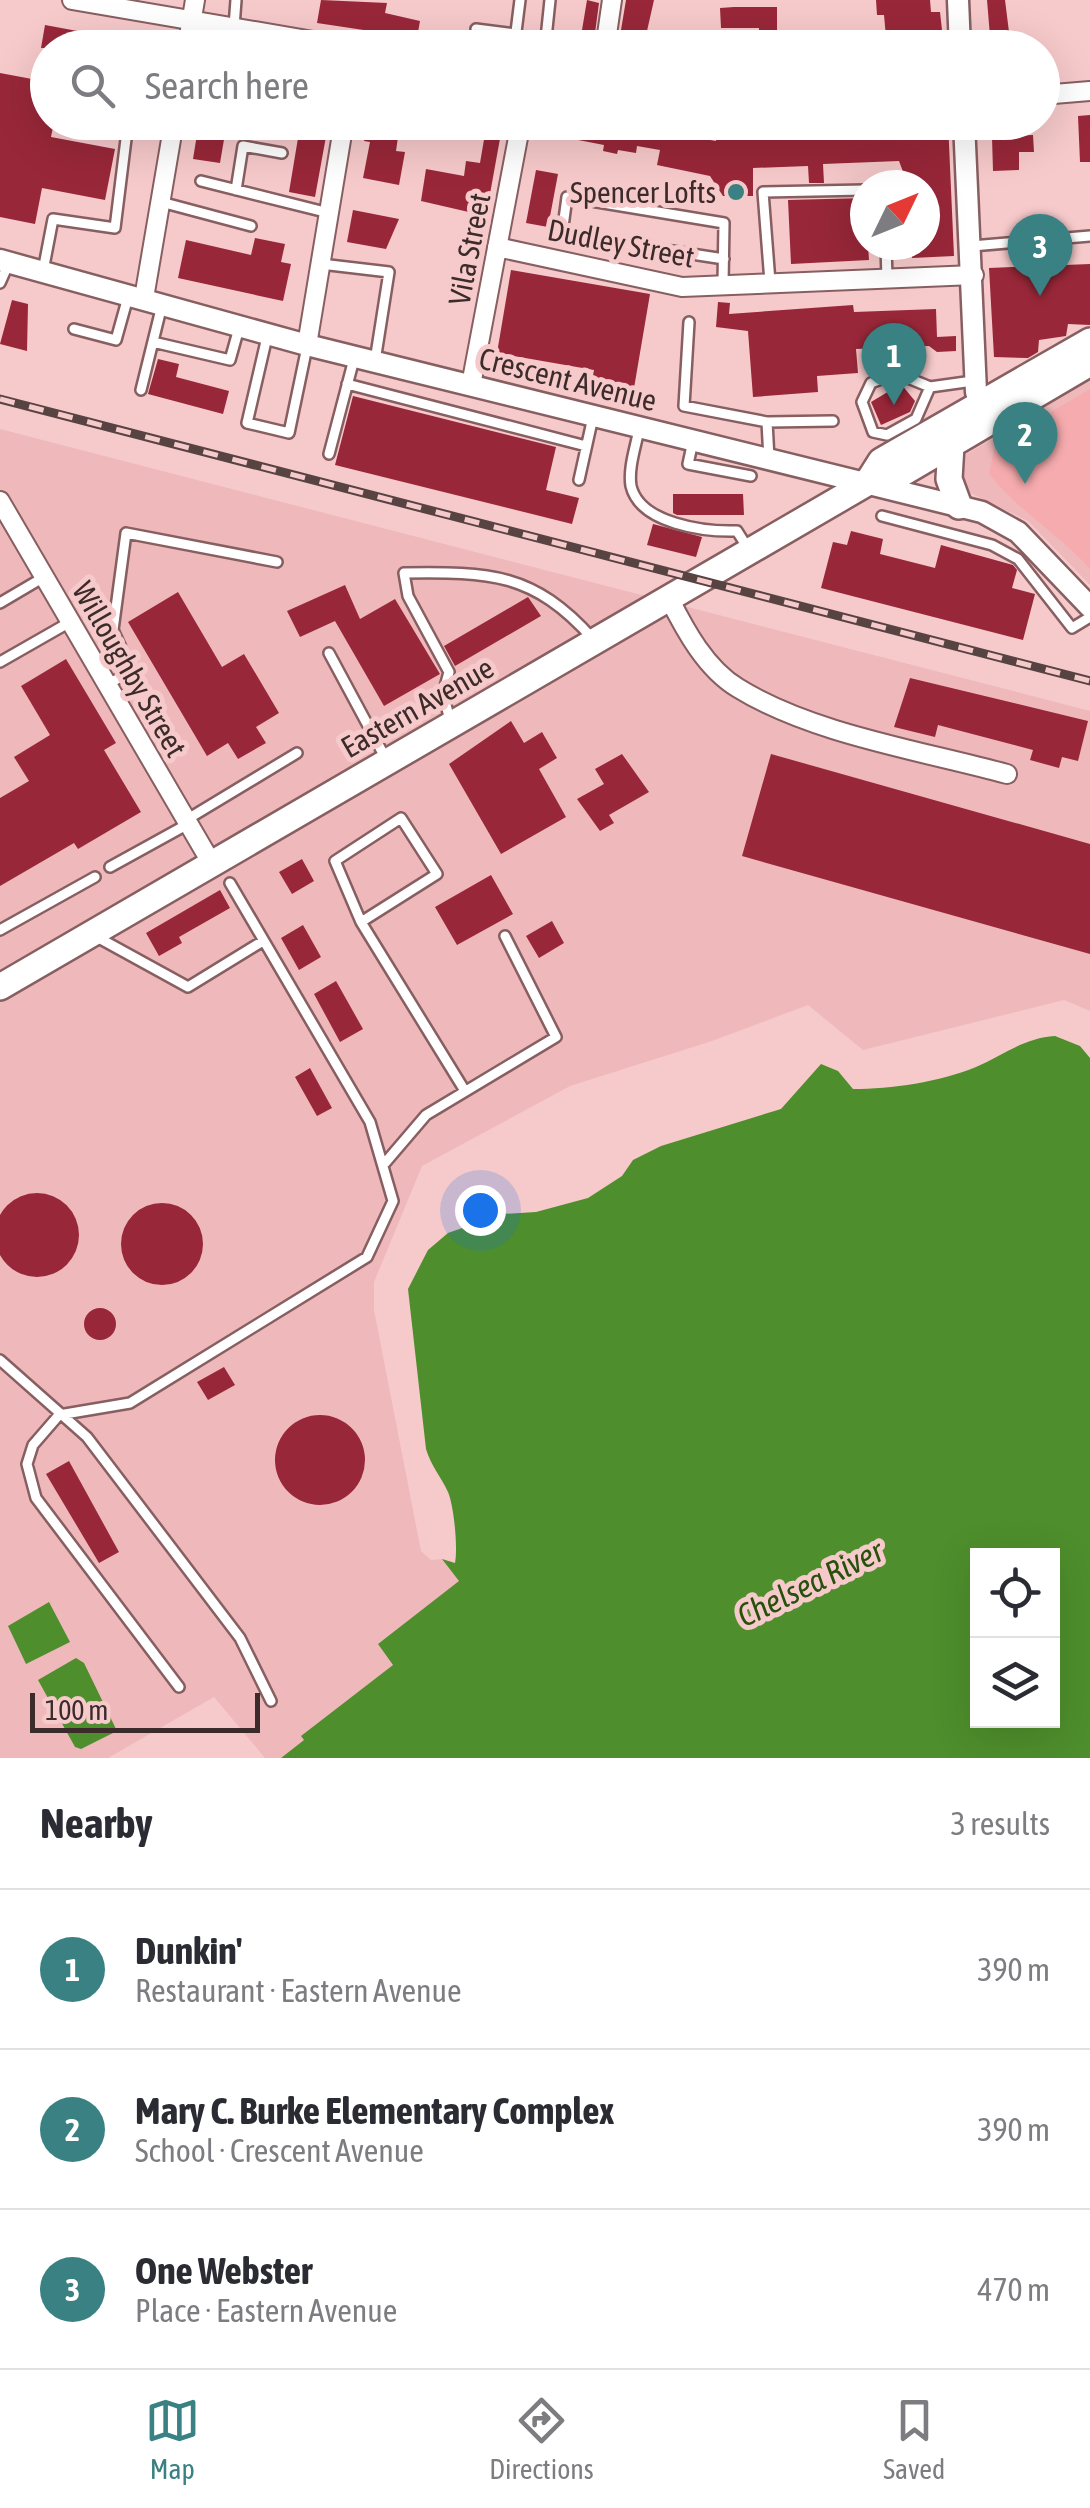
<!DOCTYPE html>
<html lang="en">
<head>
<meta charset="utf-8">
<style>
	body { margin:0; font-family:"Asap Condensed",sans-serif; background:#f2f2f3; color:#2b2b33 }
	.controls { position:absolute; right:30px; bottom:30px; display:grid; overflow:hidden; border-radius:0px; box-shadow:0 10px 40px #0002 }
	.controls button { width:90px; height:90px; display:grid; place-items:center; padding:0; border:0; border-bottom:2px solid #e1e1e2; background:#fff; color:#2b2b33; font:50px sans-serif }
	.compass { position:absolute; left:850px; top:170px; width:90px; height:90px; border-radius:50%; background:#fff; box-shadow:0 10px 40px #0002; rotate:47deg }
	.scale { position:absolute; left:30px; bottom:25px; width:230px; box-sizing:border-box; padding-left:10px; border:5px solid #3c2b2b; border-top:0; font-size:28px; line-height:35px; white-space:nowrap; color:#3c2b2b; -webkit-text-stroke:8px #f6c9ca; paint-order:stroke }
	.you { position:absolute; left:480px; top:1210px; width:35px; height:35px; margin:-25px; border:8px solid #fff; border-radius:50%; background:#1a73e8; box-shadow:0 0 0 15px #1a73e833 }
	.badge { display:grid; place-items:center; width:65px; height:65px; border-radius:50%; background:#398182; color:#fff; font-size:32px; font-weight:700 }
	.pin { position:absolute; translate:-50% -82px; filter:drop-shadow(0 2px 5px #0008) }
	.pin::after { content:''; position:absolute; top:52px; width:35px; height:30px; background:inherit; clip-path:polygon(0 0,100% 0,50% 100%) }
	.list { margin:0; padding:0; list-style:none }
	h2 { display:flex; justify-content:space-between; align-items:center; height:130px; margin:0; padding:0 40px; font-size:42px }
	h2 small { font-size:32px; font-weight:400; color:#7c7c81 }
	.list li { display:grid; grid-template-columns:65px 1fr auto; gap:30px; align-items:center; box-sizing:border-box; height:160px; padding:0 40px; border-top:2px solid #e1e1e2 }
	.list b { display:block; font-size:38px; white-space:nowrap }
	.list p { margin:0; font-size:32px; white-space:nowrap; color:#7c7c81 }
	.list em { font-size:32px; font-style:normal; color:#7c7c81 }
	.icon { flex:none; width:55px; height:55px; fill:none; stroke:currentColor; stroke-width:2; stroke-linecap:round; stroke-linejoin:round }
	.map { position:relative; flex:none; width:1090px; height:1758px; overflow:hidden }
	.search { position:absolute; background:#fff; box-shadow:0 10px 40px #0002; left:30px; right:30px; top:30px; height:110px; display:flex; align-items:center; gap:25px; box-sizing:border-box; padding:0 35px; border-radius:55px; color:#7c7c81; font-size:38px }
	.sheet { height:610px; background:#fff }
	nav { display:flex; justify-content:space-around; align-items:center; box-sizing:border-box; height:140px; border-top:2px solid #e1e1e2; background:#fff; font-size:28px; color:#7c7c81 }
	nav a { display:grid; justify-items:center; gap:5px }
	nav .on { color:#398182 }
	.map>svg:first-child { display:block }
	.built { fill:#efb9bb }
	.green { fill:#f6abae }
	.water { fill:#4e8e2c; fill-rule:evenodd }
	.building { fill:#982739 }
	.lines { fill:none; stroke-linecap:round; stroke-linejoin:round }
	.service-casing { stroke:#875f61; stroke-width:14 }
	.minor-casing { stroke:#875f61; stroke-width:22 }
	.tertiary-casing { stroke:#875f61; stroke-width:25 }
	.secondary-casing { stroke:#875f61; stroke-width:30 }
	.service { stroke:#fff; stroke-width:9 }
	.minor { stroke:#fff; stroke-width:18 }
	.tertiary { stroke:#fff; stroke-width:20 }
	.secondary { stroke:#fff; stroke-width:25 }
	.rail-casing { stroke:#584343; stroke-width:9 }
	.rail { stroke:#f6c9ca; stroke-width:5; stroke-dasharray:15; stroke-linecap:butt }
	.poi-dot { fill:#398182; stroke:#f6c9ca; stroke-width:4 }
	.labels { text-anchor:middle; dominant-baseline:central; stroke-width:10; stroke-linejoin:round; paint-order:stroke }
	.poi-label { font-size:30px; fill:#3c2b2b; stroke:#f6c9ca; text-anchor:end }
	.street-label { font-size:30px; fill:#3c2b2b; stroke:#f6c9ca }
	.water-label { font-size:32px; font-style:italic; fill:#26500c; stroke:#f6c9ca }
</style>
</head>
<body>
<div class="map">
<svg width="1090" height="1758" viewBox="0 0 1090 1758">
	<rect width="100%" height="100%" fill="#f6c9ca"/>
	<path class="built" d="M1090,380V585L1028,521L962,489L957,469L962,457Z
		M0,429L1090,711V1011L1064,1000L863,1050L808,1005L712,1041L570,1086L422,1166L374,1282V1310L421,1551L431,1560L442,1559L460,1581L379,1644L394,1665L302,1736L304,1740L281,1758H265L214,1697L108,1758H0Z"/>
	<path class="green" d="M1090,389V569C1059,534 1017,510 989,474L995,445Z"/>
	<path class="water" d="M1055,1036L1080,1046L1090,1058V1758H281L304,1740L301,1736L393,1665L378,1644L459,1581L442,1559L455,1563C458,1548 454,1506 448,1492C441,1477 431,1466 426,1449L408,1289L428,1250L448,1233L502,1214L536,1212L588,1198L622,1176L633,1160L661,1146L781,1109L821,1064L838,1071L853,1089C891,1089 940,1082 976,1067C1003,1055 1024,1038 1055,1036ZM978,1556H1052V1720H978Z
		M49,1602L70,1642L26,1664L8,1626Z
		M76,1658L84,1663L117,1731L81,1749L75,1747L38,1680Z"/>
	<path class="building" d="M321,0L387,3L385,13L420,21L417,38L317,23Z
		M587,0L599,3L593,48H579Z
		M626,0H654L647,31L637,32V36L663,41V48H618Z
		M876,0H930L931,12H940L942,30H933L934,48H887L884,15H877Z
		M987,0H1005L1011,48H991Z
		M734,7H777V35L759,36V28H721L720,8Z
		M45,25L99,35L97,48H41Z
		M0,73L48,82V122H54L51,137L115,149L105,200L42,188L35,224L0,217Z
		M1090,115V162H1080L1078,116Z
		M199,122H227L220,163L193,159Z
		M487,122H503L486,216L421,201L426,169L464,176L466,161L480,163Z
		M576,122H641L640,128L716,141L717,127L948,122L954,256L912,258L911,245H925V185H908L899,161L823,164L824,183H809L808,166L753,168V196H723L710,176L657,165L660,150L637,146L636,153L618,150L617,154L603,151L604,145L573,139Z
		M368,124L399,130L396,151L405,152L399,185L363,178L370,142L364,141Z
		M300,126L327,131L315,197L289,192Z
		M1033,135L1034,152H1019V170L993,171L992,137Z
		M536,170L558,174L548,227L526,223Z
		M865,198L869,260L791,264L788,200Z
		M353,210L399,219L386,249L347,242Z
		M255,238L285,244L281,262L291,264L283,301L178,278L186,240L251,255Z
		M1090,264V325L1068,324L1066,336L1039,340L1038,352L1028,358L994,357L989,268Z
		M511,270L650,294L633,394L591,386L594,370L497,353Z
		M12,300L28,304L27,351L0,344Z
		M718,302L730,303L729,314L853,305L854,312L936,309L937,337L956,336V351L937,352L929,346L856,349L858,373L817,376L818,392L753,397L748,331L716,327Z
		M158,359L179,364L176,377L229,391L223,414L148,394Z
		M901,384L915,401L910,412L881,425L871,402Z
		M353,396L556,447L546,490L579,498L572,524L335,465Z
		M673,494H743L744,515H677L673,513Z
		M653,524L702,537L696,557L647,545Z
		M851,531L883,539L880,554L935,568L941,545L1013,565L1017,570L1012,588L1035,594L1023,640L821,588L833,542L847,545Z
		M345,585L360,619L395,599L440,674L384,706L335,621L300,637L287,611Z
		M178,592L222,667L244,654L279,713L256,727L266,743L238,759L228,743L207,756L128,622Z
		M528,597L541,616L455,666L444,646Z
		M66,659L116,743L104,750L141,812L78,849L74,843L0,886V798L29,781L14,757L50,735L21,686Z
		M910,678L1088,721L1078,761L1062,757L1059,768L1030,760L1033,750L938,725L935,737L894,727Z
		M511,721L524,743L542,732L557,758L539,769L566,817L501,854L449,764Z
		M622,754L649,792L609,815L614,823L600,831L577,799L604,784L595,769Z
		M771,754L1090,844V954L742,856Z
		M302,859L314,881L292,894L279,872Z
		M491,875L513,914L457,945L435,907Z
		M220,890L230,908L179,937L182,943L159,956L146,933Z
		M552,921L564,943L539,958L526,936Z
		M303,925L321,957L299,970L281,938Z
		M336,981L363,1029L340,1042L314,994Z
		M310,1068L332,1108L317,1116L295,1077Z
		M-5 1235a42 42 0 1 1 84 0a42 42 0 1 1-84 0Z
		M121 1244a41 41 0 1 1 82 0a41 41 0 1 1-82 0Z
		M84 1324a16 16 0 1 1 32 0a16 16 0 1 1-32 0Z
		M224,1367L235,1385L208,1400L197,1382Z
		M275 1460a45 45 0 1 1 90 0a45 45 0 1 1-90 0Z
		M69,1461L119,1552L99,1563L46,1474Z"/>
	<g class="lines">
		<defs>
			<path id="service" d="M234,27L236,0
				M476,29L516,34
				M514,48L520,0
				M545,48L550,0
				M201,181L329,213
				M236,190L243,146L282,153
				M161,202L251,226
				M886,245L887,279
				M972,246L1090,236
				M321,264L389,272L375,361
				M43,271L53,219L115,228L127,131
				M770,282L763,192L865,190
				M0,283L8,265
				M723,284L724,223L567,197L562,234L724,259
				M689,322L684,406L767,422
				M74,329L116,340L128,297
				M267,337L247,423L289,433L307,347
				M153,342L230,360L239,328
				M347,384L586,446
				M930,387L916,419L887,435L873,432L862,402L871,383L896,373L930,387L973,381
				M141,390L162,305
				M639,429C636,446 628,468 631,486C640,524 705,532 737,531L749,550
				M693,441L688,464L751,476
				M329,454L354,359
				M769,459L767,422L833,421
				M579,480L593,417
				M882,516L992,545L1018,559L1072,628L1090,617
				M0,603L44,577
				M329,653L386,759
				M0,662L70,622
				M107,684L132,672L113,630L126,533L277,562
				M450,720L443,694L449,672L408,596L404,573C490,572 533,572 593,639
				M186,820L297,753
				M110,867L188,824
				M361,922L335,861L401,818L437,874L361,922L465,1091
				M0,930L95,877
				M97,937L188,987L263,941
				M385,1163L426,1115L556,1037L505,936
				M0,1360L87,1437L240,1638L271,1701
				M179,1687L36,1498L27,1464L33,1445L59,1415L130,1403L367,1257L393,1201L370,1122L230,883"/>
			<path id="minor" d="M72,0L354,48
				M187,48L195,0
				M605,48L612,0
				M1042,95L1090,91
				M497,247L682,287L974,275
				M144,298L174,122
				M307,345L344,122
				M471,385L521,122
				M0,501L212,864
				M669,598C685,630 706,669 738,688C812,734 923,751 1007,774"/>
			<path id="tertiary" d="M958,0L960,48
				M964,122L976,392L985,413
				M0,260L307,345L982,512L1018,532L1090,607"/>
			<path id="secondary" d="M951,445L949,479L959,506
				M867,483L881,461L1090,341
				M0,987L867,483L896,477L1090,363"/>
		</defs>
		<use href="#service" class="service-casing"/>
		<use href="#minor" class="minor-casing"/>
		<use href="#tertiary" class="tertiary-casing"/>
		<use href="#secondary" class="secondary-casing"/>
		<use href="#service" class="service"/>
		<use href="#minor" class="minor"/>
		<use href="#tertiary" class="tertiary"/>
		<use href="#secondary" class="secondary"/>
		<defs>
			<path id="rail" d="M0,399L1090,681"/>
		</defs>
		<use href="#rail" class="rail-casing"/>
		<use href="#rail" class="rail"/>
	</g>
	<circle class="poi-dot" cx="736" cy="192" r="10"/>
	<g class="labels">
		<g class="poi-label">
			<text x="716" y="192">Spencer Lofts</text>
		</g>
		<g class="street-label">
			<text transform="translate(621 243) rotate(11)">Dudley Street</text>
			<text transform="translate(469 249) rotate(-79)">Vila Street</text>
			<text transform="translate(568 379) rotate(14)">Crescent Avenue</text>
			<text transform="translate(130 669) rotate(60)">Willoughby Street</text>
			<text transform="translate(417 707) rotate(-30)">Eastern Avenue</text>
		</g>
		<g class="water-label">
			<text transform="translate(810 1583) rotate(-26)">Chelsea River</text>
		</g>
	</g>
</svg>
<div class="controls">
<button><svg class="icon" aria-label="locate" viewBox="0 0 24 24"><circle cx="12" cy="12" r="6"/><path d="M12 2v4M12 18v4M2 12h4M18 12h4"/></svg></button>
<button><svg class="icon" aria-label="layers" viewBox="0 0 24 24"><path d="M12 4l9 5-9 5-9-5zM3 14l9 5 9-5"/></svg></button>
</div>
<svg class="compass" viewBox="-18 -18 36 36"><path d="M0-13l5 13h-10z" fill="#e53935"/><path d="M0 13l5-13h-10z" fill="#7c7c81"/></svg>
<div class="scale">100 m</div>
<div class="you"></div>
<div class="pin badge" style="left:894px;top:405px">1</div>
<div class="pin badge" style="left:1025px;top:484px">2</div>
<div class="pin badge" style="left:1040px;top:296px">3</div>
<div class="search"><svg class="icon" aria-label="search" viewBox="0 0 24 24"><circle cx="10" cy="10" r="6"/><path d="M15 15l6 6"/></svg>Search here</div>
</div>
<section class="sheet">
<h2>Nearby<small>3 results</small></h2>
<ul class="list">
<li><span class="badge">1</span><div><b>Dunkin'</b><p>Restaurant · Eastern Avenue</p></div><em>390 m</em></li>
<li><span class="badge">2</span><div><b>Mary C. Burke Elementary Complex</b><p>School · Crescent Avenue</p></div><em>390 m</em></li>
<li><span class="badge">3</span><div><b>One Webster</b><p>Place · Eastern Avenue</p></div><em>470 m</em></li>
</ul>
</section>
<nav>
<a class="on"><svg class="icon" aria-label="map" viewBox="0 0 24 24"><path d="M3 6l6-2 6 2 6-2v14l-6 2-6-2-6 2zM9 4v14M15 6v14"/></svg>Map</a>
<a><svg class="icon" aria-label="directions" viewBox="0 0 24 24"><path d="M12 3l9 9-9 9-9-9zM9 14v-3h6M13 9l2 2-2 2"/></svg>Directions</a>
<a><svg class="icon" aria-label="saved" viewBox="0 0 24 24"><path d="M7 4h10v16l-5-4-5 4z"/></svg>Saved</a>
</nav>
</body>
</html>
